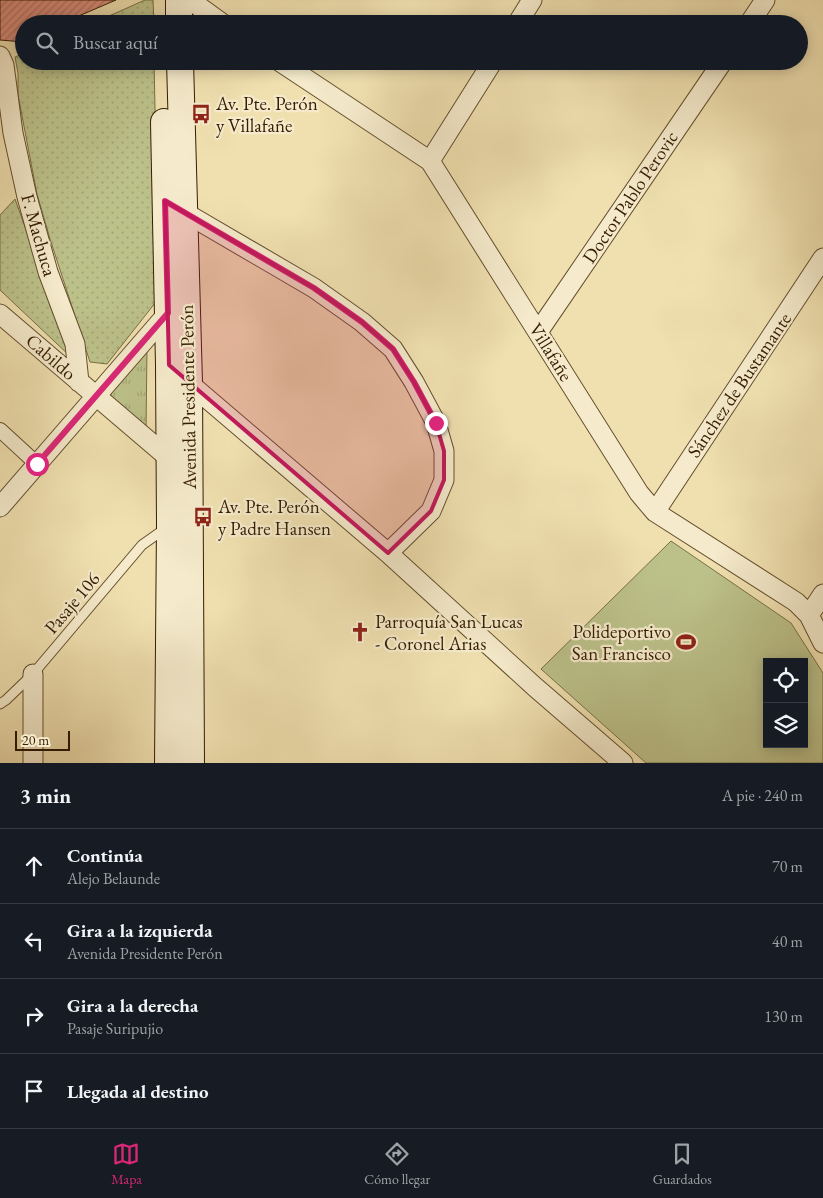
<!DOCTYPE html>
<html lang="es">
<head>
<meta charset="utf-8">
<style>
	body { margin:0; font-family:"EB Garamond",serif; background:#20242c; color:#f1f3f6 }
	.controls { position:absolute; right:15px; bottom:15px; display:grid; overflow:hidden; border-radius:0px; box-shadow:0 2px 12px #0003 }
	.controls button { width:45px; height:45px; display:grid; place-items:center; padding:0; border:0; border-bottom:1px solid #363941; background:#171b24; color:#f1f3f6; font:25px sans-serif }
	.scale { position:absolute; left:15px; bottom:12px; width:55px; box-sizing:border-box; padding-left:5px; border:2px solid #361d00; border-top:0; font-size:14px; line-height:18px; white-space:nowrap; color:#361d00; -webkit-text-stroke:4px #f5ebcc; paint-order:stroke }
	.stop { position:absolute; width:15px; height:15px; margin:-11px; border:4px solid #db2777; border-radius:50%; background:#fff }
	.stop.end { background:#db2777; border-color:#fff; box-shadow:0 1px 5px #0008 }
	.list { margin:0; padding:0; list-style:none }
	h2 { display:flex; justify-content:space-between; align-items:center; height:65px; margin:0; padding:0 20px; font-size:21px }
	h2 small { font-size:16px; font-weight:400; color:#9ea1a6 }
	.list li { display:grid; grid-template-columns:32px 1fr auto; gap:15px; align-items:center; box-sizing:border-box; height:75px; padding:0 20px; border-top:1px solid #363941 }
	.list b { display:block; font-size:19px; white-space:nowrap }
	.list p { margin:0; font-size:16px; white-space:nowrap; color:#9ea1a6 }
	.list em { font-size:16px; font-style:normal; color:#9ea1a6 }
	.icon { flex:none; width:28px; height:28px; fill:none; stroke:currentColor; stroke-width:2; stroke-linecap:round; stroke-linejoin:round }
	.map { position:relative; flex:none; width:823px; height:763px; overflow:hidden }
	.search { position:absolute; background:#171b24; box-shadow:0 2px 12px #0003; left:15px; right:15px; top:15px; height:55px; display:flex; align-items:center; gap:12px; box-sizing:border-box; padding:0 18px; border-radius:28px; color:#9ea1a6; font-size:19px }
	.sheet { height:365px; background:#171b24 }
	nav { display:flex; justify-content:space-around; align-items:center; box-sizing:border-box; height:70px; border-top:1px solid #363941; background:#171b24; font-size:14px; color:#9ea1a6 }
	nav a { display:grid; justify-items:center; gap:2px }
	nav .on { color:#db2777 }
	.map>svg:first-child { display:block }
	.grass { fill:url(#grass-tufts); stroke:#796f45 }
	.park { fill:url(#park-dots); stroke:#796f45 }
	.pitch { fill:#bcc18a; stroke:#796f45; fill-rule:evenodd }
	.building { fill:url(#building-hatch); stroke:#361d00 }
	.lines { fill:none; stroke-linecap:round; stroke-linejoin:round }
	.service-casing { stroke:#644e2c; stroke-width:11 }
	.pedestrian-casing { stroke:#644e2c; stroke-width:16 }
	.minor-casing { stroke:#644e2c; stroke-width:21 }
	.secondary-casing { stroke:#361d00; stroke-width:28 }
	.service { stroke:#f5ebcc; stroke-width:9 }
	.pedestrian { stroke:#f5ebcc; stroke-width:14 }
	.minor { stroke:#f5ebcc; stroke-width:19 }
	.secondary { stroke:#f5ebcc; stroke-width:26 }
	.route { stroke:#db2777; stroke-width:6 }
	.marked { fill:#c2185b; fill-opacity:0.2; stroke:#c2185b; stroke-width:4; stroke-linejoin:round }
	.labels { text-anchor:middle; dominant-baseline:central; stroke-width:4.5; stroke-linejoin:round; paint-order:stroke }
	.poi-label { font-size:19px; fill:#361d00; stroke:#f5ebcc; text-anchor:start }
	.street-label { font-size:19px; fill:#361d00; stroke:#f5ebcc }
</style>
</head>
<body>
<div class="map">
<svg width="823" height="763" viewBox="0 0 823 763">
	<defs>
		<pattern id="grass-tufts" width="24" height="20" patternUnits="userSpaceOnUse" patternTransform="scale(1.25)"><rect width="24" height="20" fill="#bcc18a"/><path d="M3 7l-1-3M5 7V3M7 7l1-3M15 17l-1-3M17 17v-4M19 17l1-3" fill="none" stroke="#a2a575"/></pattern>
		<pattern id="park-dots" width="8" height="8" patternUnits="userSpaceOnUse" patternTransform="scale(1.25)"><rect width="8" height="8" fill="#bcc18a"/><path d="M2 2h.1M6 6h.1" fill="none" stroke="#a2a575" stroke-width="1.8" stroke-linecap="round"/></pattern>
		<pattern id="building-hatch" width="6" height="6" patternUnits="userSpaceOnUse" patternTransform="scale(1.25)"><rect width="6" height="6" fill="#da8d7e"/><path d="M-1 1l2-2M0 6l6-6M5 7l2-2" fill="none" stroke="#b27365"/></pattern>
	</defs>
	<rect width="100%" height="100%" fill="#f0e0b0"/>
	<filter id="stains"><feTurbulence type="fractalNoise" baseFrequency=".004" numOctaves="4"/><feColorMatrix values="0 0 0 0 .2 0 0 0 0 .09 0 0 0 0 .02 0 0 0 .5 -.17"/></filter>
	<radialGradient id="worn" r=".72"><stop offset=".6" stop-color="#630" stop-opacity="0"/><stop offset="1" stop-color="#630" stop-opacity=".3"/></radialGradient>
	<path class="grass" d="M147,346L146,432L105,396Z"/>
	<path class="park" d="M145,0H153L154,24H91Z
		M24,53V61H154L159,298L107,364L90,362L50,239L37,194L18,95V73L15,57Z
		M15,199L72,358L0,290V215Z"/>
	<path class="pitch" d="M671,541L791,623L823,673V763H646L541,669ZM767,662H804V744H767Z"/>
	<path class="building" d="M0,0H116L60,24H24V42L0,40Z"/>
	<g class="lines">
		<defs>
			<path id="service" d="M0,704L6,700L33,674L142,545L166,528"/>
			<path id="pedestrian" d="M0,430L37,464"/>
			<path id="minor" d="M190,0L223,24
				M517,24L532,0
				M749,24L765,0
				M0,56L4,65L13,133L27,197L48,272L75,344L79,382
				M279,61L430,161L639,493L655,512L796,602L809,615L823,643
				M430,161L493,61
				M177,208L314,288L362,322L393,349L414,382L436,423L444,451V480L431,511L388,553
				M0,314L170,459
				M538,332L723,61
				M183,378L388,553L535,687L623,763
				M0,507L168,313
				M655,512L823,258
				M809,615L823,594
				M33,674V763"/>
			<path id="secondary" d="M179,0V24
				M180,61L189,383L191,763
				M164,122L169,365L170,525L168,763"/>
		</defs>
		<use href="#service" class="service-casing"/>
		<use href="#pedestrian" class="pedestrian-casing"/>
		<use href="#minor" class="minor-casing"/>
		<use href="#secondary" class="secondary-casing"/>
		<use href="#service" class="service"/>
		<use href="#pedestrian" class="pedestrian"/>
		<use href="#minor" class="minor"/>
		<use href="#secondary" class="secondary"/>
	</g>
	<g class="lines">
		<path class="route" d="M37,464L168,313L165,201L314,288L362,322L393,349L414,382L436,423"/>
	</g>
	<path class="marked" d="M165,201L314,288L362,322L393,349L414,382L436,423L444,451V480L431,511L388,553L169,365Z"/>
	<defs>
		<symbol id="bus-bare" viewBox="-9 -9 18 18"><path d="M-5-6H5V4H4V6H2V4H-2V6H-4V4H-5ZM-3.5-4V0h7V-4ZM-3.5 1.2v1.5H-2V1.2ZM2 1.2v1.5H3.5V1.2Z" fill="#8f2418" stroke="#f5ebcc" stroke-width="2.5" paint-order="stroke"/></symbol>
		<symbol id="church-bare" viewBox="-9 -9 18 18"><path d="M-1.2-6h2.4v3.5h3.3v2.4h-3.3V6h-2.4V-.1h-3.3v-2.4h3.3Z" fill="#8f2418" stroke="#f5ebcc" stroke-width="2.5" paint-order="stroke"/></symbol>
		<symbol id="stadium-bare" viewBox="-9 -9 18 18"><path d="M0-5a6.5 5 0 1 0 0 10a6.5 5 0 1 0 0-10ZM-3.5-1.8h7v3.6h-7Z" fill="#8f2418" stroke="#f5ebcc" stroke-width="2.5" paint-order="stroke"/></symbol>
	</defs>
	<g fill-rule="evenodd">
		<use href="#bus-bare" x="187" y="100" width="28" height="28"/>
		<use href="#bus-bare" x="189" y="503" width="28" height="28"/>
		<use href="#church-bare" x="346" y="618" width="28" height="28"/>
		<use href="#stadium-bare" x="672" y="628" width="28" height="28"/>
	</g>
	<g class="labels">
		<g class="poi-label">
			<text x="216" y="103">Av. Pte. Perón<tspan x="216" dy="22">y Villafañe</tspan></text>
			<text x="218" y="506">Av. Pte. Perón<tspan x="218" dy="22">y Padre Hansen</tspan></text>
			<text x="375" y="621">Parroquía San Lucas<tspan x="375" dy="22">- Coronel Arias</tspan></text>
			<text x="671" y="631" text-anchor="end">Polideportivo<tspan x="671" dy="22">San Francisco</tspan></text>
		</g>
		<g class="street-label">
			<text transform="translate(630 197) rotate(-56)">Doctor Pablo Perovic</text>
			<text transform="translate(39 235) rotate(74)">F. Machuca</text>
			<text transform="translate(551 352) rotate(58)">Villafañe</text>
			<text transform="translate(51 357) rotate(41)">Cabildo</text>
			<text transform="translate(739 385) rotate(-56)">Sánchez de Bustamante</text>
			<text transform="translate(188 397) rotate(-91)">Avenida Presidente Perón</text>
			<text transform="translate(72 603) rotate(-50)">Pasaje 106</text>
		</g>
	</g>
	<rect width="100%" height="100%" filter="url(#stains)"/>
	<rect width="100%" height="100%" fill="url(#worn)"/>
</svg>
<div class="controls">
<button><svg class="icon" aria-label="locate" viewBox="0 0 24 24"><circle cx="12" cy="12" r="6"/><path d="M12 2v4M12 18v4M2 12h4M18 12h4"/></svg></button>
<button><svg class="icon" aria-label="layers" viewBox="0 0 24 24"><path d="M12 4l9 5-9 5-9-5zM3 14l9 5 9-5"/></svg></button>
</div>
<div class="scale">20 m</div>
<div class="stop" style="left:37px;top:464px"></div>
<div class="stop end" style="left:436px;top:423px"></div>
<div class="search"><svg class="icon" aria-label="search" viewBox="0 0 24 24"><circle cx="10" cy="10" r="6"/><path d="M15 15l6 6"/></svg>Buscar aquí</div>
</div>
<section class="sheet">
<h2>3 min<small>A pie · 240 m</small></h2>
<ul class="list">
<li><svg class="icon" aria-label="ahead" viewBox="0 0 24 24"><path d="M12 20V5M6 11l6-6 6 6"/></svg><div><b>Continúa</b><p>Alejo Belaunde</p></div><em>70 m</em></li>
<li><svg class="icon" aria-label="left" viewBox="0 0 24 24"><path d="M17 20v-9H6M10 6l-5 5 5 5"/></svg><div><b>Gira a la izquierda</b><p>Avenida Presidente Perón</p></div><em>40 m</em></li>
<li><svg class="icon" aria-label="right" viewBox="0 0 24 24"><path d="M7 20v-9h11M14 6l5 5-5 5"/></svg><div><b>Gira a la derecha</b><p>Pasaje Suripujio</p></div><em>130 m</em></li>
<li><svg class="icon" aria-label="arrive" viewBox="0 0 24 24"><path d="M6 21V4h12l-3 4 3 4H6"/></svg><div><b>Llegada al destino</b></div></li>
</ul>
</section>
<nav>
<a class="on"><svg class="icon" aria-label="map" viewBox="0 0 24 24"><path d="M3 6l6-2 6 2 6-2v14l-6 2-6-2-6 2zM9 4v14M15 6v14"/></svg>Mapa</a>
<a><svg class="icon" aria-label="directions" viewBox="0 0 24 24"><path d="M12 3l9 9-9 9-9-9zM9 14v-3h6M13 9l2 2-2 2"/></svg>Cómo llegar</a>
<a><svg class="icon" aria-label="saved" viewBox="0 0 24 24"><path d="M7 4h10v16l-5-4-5 4z"/></svg>Guardados</a>
</nav>
</body>
</html>
